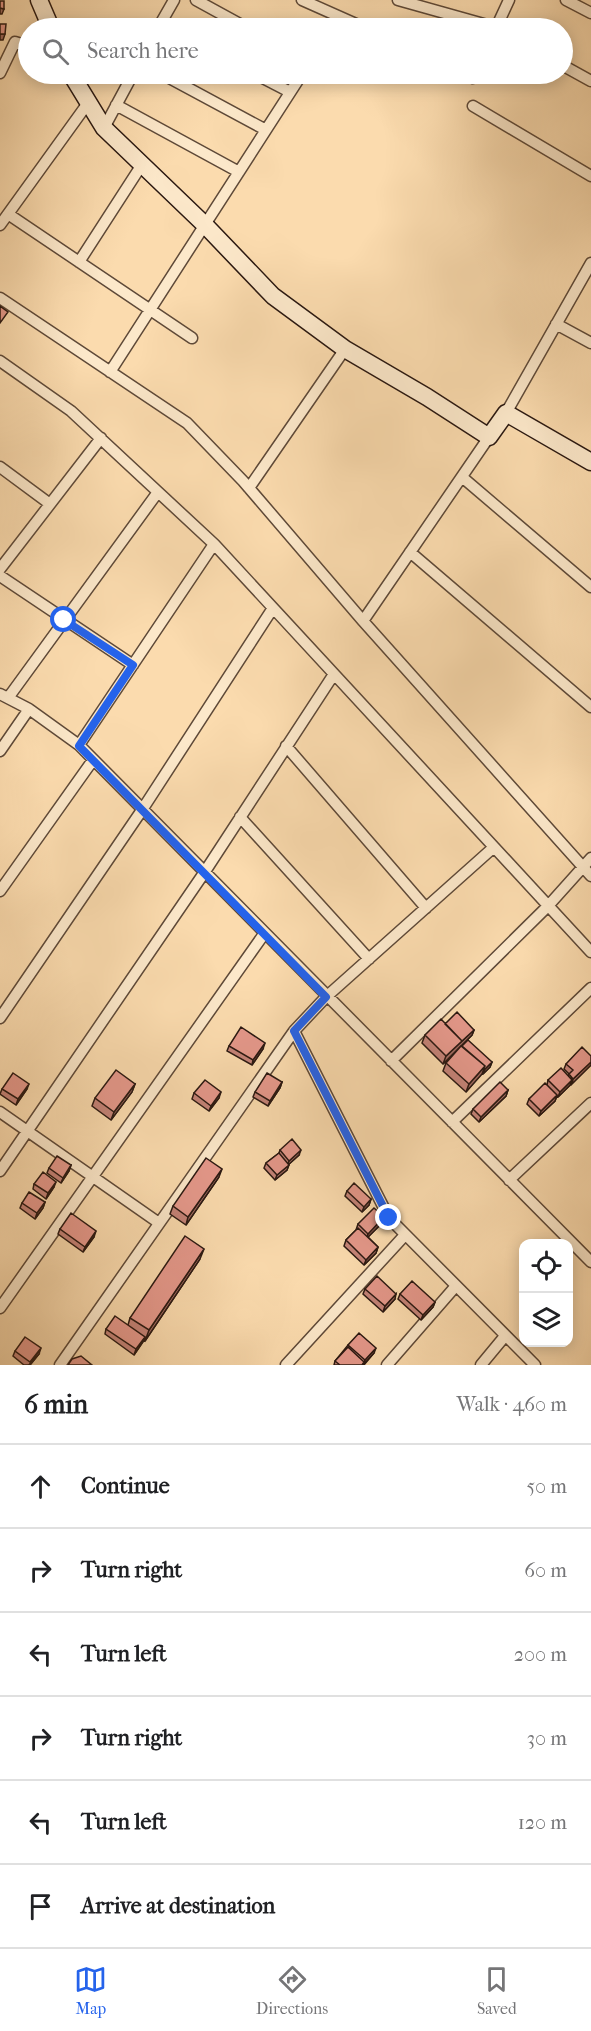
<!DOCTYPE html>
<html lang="en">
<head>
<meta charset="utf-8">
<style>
	body { margin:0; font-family:"IM FELL French Canon",serif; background:#f2f2f2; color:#202124 }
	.controls { position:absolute; right:18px; bottom:18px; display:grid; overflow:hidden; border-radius:12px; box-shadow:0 3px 15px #0003 }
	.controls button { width:54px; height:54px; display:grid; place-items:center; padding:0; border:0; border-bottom:2px solid #e0e0e0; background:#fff; color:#202124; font:30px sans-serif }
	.stop { position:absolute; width:18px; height:18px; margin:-14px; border:4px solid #2563eb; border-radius:50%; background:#fff }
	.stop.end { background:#2563eb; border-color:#fff; box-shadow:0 2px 6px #0008 }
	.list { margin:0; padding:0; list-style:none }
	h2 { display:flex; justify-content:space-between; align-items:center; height:78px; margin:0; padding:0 24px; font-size:26px }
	h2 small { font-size:20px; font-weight:400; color:#757577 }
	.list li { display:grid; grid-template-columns:39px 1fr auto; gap:18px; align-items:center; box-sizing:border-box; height:84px; padding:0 24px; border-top:2px solid #e0e0e0 }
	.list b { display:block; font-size:22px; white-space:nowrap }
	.list em { font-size:20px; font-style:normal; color:#757577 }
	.icon { flex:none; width:33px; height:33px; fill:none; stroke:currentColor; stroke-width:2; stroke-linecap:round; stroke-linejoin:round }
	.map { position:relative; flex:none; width:591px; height:1365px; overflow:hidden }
	.search { position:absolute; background:#fff; box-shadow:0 3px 15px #0003; left:18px; right:18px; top:18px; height:66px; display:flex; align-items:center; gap:15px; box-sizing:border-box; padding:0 21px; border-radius:33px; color:#757577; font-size:22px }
	.sheet { height:582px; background:#fff }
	nav { display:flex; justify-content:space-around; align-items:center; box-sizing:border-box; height:84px; border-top:2px solid #e0e0e0; background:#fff; font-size:16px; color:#757577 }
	nav a { display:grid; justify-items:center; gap:3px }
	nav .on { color:#2563eb }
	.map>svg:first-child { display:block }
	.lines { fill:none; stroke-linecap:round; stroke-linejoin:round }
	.street-casing { stroke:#5e4938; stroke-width:13 }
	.secondary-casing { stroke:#2a1811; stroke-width:19 }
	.street { stroke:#fce8ca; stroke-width:10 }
	.secondary { stroke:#fce8ca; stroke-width:16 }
	.wall { fill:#c58378; stroke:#2a1811; stroke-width:1.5 }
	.shaded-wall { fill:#a06a61; stroke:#2a1811; stroke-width:1.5 }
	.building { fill:#e5988b; stroke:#2a1811; stroke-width:1.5 }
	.route { stroke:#2563eb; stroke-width:8 }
</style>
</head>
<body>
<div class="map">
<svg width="591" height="1365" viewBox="0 0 591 1365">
	<rect width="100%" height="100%" fill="#fbdbae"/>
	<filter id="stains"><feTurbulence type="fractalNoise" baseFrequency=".00333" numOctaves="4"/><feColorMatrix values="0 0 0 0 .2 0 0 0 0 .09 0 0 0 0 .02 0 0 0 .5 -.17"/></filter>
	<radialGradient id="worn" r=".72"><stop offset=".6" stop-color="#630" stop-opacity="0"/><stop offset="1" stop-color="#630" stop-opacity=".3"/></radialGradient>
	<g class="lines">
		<defs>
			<path id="street" d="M196,0L247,28
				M302,0L365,28
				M398,0L498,28
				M566,0L591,13
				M158,28L174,0
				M331,28L339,17
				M496,28L509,0
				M562,65L591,81
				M0,73L15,42L28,46
				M162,74L266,130
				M255,74L290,92
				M464,74L473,78L475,74
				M116,105L239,172
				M473,106L591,176
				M104,128L133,74
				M8,214L192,338
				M0,225L88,103
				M79,262L141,166
				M0,298L187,423L243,481L363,621L591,876
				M556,324L591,343
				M0,361L71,411L214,544L591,952
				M110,372L302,74
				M506,413L591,263
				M0,467L50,504
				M462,477L591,587
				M249,488L345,349
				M214,544L79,745L591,1262
				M410,552L591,707
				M0,569L101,438
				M0,576L133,665
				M363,621L489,437
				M0,694L29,709
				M8,698L158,492
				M286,746L426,908
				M0,751L29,709L79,745
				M240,817L369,959
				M494,847L326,997L294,1031L389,1218L535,1365
				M0,891L93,760
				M0,1018L142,810L273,608
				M391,1061L548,906L591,858
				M0,1112L159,1223
				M452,1122L591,988
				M0,1171L204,873L334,674
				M509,1180L591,1103
				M0,1308L264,934
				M60,1365L294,1031
				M286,1365L405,1235
				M387,1365L455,1287
				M481,1365L505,1336"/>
			<path id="secondary" d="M39,0L51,28
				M71,74L104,128L205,225L273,296L345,349L427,397L489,437L506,413L591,462"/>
		</defs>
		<use href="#street" class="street-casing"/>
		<use href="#secondary" class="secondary-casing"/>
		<use href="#street" class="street"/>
		<use href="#secondary" class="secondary"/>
	</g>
	<path class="wall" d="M445,1024L474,1030L472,1035L459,1048L492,1062L490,1067L483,1074L482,1073L466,1092L443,1071L446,1063L455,1053L443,1064L422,1043L425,1035Z
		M229,1046L263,1049L252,1065L227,1051Z
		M591,1056V1065L558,1097L557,1096L555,1101L539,1116L527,1104L529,1099L547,1085L548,1080L568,1076L569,1074L564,1069L566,1064Z
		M282,1082L280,1088L268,1106L253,1097L255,1092Z
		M135,1084L132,1092L111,1120L92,1106L95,1098Z
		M2,1089H27L16,1105L0,1094Z
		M508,1090L506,1096L479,1122L471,1114L473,1109Z
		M194,1093L219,1098L209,1111L192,1099Z
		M280,1150L299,1155L289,1164L287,1170L275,1180L264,1168L266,1163L279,1153Z
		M71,1165L69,1171L61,1183L47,1173L49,1168Z
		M219,1177L186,1225L170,1214L173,1206Z
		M34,1184L54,1187L46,1199L33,1189Z
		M347,1191L371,1199L369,1205L362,1212L345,1196Z
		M45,1202L43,1208L35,1219L20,1208L22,1203Z
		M382,1223L368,1237L378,1247L376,1253L364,1265L344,1246L346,1240L356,1230L358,1224Z
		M60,1229L94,1237L83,1252L58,1234Z
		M200,1259L145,1341L144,1340L134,1355L105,1334L106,1329L128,1325L130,1318Z
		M365,1289L395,1299L383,1312L363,1294Z
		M400,1294L435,1302L433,1307L421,1320L398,1299Z
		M348,1345L374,1353L364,1365H334L335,1361Z
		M15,1351L39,1354L30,1365H24L13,1356Z"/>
	<path class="shaded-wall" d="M0,8L4,9L2,14H0Z
		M0,34H5L3,40H0Z
		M474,1030L472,1035L443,1064L446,1056Z
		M265,1043L263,1049L252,1065L253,1060Z
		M492,1062L490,1067L483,1074L485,1069Z
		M591,1062V1065L572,1084L573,1079Z
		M485,1066L482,1074L466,1092L469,1084Z
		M572,1080L570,1085L558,1097L560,1092Z
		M282,1082L280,1088L268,1106L270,1101Z
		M29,1084L27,1089L16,1105L18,1099Z
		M135,1084L132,1092L111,1120L114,1112Z
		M508,1090L506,1096L479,1122L481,1117Z
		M221,1092L219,1098L209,1111L211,1106Z
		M557,1095L555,1101L539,1116L541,1111Z
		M301,1150L299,1155L287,1166L289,1161Z
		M71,1165L69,1171L61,1183L63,1178Z
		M289,1165L287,1170L275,1180L277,1175Z
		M222,1169L219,1177L186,1225L188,1217Z
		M56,1182L54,1187L46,1199L48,1193Z
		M371,1199L369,1205L362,1212L364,1207Z
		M45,1202L43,1208L35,1219L37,1213Z
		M384,1217L382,1223L366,1239L368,1234Z
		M96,1231L94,1237L83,1252L85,1247Z
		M378,1247L376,1253L364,1265L366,1260Z
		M204,1249L200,1259L145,1341L149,1330Z
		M396,1294L395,1299L383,1312L385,1306Z
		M435,1302L433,1307L421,1320L423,1315Z
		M145,1337L143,1342L134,1355L136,1349Z
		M41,1348L39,1354L30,1365H29Z
		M376,1348L374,1353L363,1365L365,1360Z"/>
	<path class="building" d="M0,1H4V9L0,8Z
		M0,24H6L5,34H0Z
		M0,306L8,312L0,323Z
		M457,1012L474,1030L462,1041L445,1024Z
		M441,1019L462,1041L446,1056L425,1035Z
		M241,1027L265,1043L253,1060L229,1046Z
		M468,1040L492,1062L485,1069L484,1068L485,1066L462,1046Z
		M461,1046L485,1066L469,1084L446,1063Z
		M582,1047L591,1056V1062L573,1079L569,1074L573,1070L566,1064Z
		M561,1068L572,1080L560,1092L548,1080Z
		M116,1070L135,1084L114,1112L95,1098Z
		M13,1073L29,1084L18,1099L2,1089Z
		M267,1073L282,1082L270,1101L255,1092Z
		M205,1080L221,1092L211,1106L194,1093Z
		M500,1082L508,1090L481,1117L473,1109Z
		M545,1083L557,1095L541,1111L529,1099Z
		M292,1139L301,1150L289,1161L280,1150Z
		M279,1153L289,1165L277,1175L266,1163Z
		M57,1156L71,1165L63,1178L49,1168Z
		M206,1158L222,1169L188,1217L173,1206Z
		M43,1172L56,1182L48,1193L34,1184Z
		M354,1183L371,1199L364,1207L347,1191Z
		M29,1192L45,1202L37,1213L22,1203Z
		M374,1208L384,1217L368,1234L358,1224Z
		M71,1213L96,1231L85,1247L60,1229Z
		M358,1228L378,1247L366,1260L346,1240Z
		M185,1236L204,1249L149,1330L130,1318Z
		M377,1276L396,1294L385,1306L365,1289Z
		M412,1281L435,1302L423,1315L400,1294Z
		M115,1316L145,1337L136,1349L106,1329Z
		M359,1333L376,1348L365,1360L348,1345Z
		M25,1337L41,1348L30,1362L15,1351Z
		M348,1347L364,1362L362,1365H340L335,1361Z
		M81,1356L92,1365H68L72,1359Z"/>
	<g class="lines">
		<path class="route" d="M64,620L133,665L79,746L326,997L294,1031L389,1218"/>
	</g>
	<rect width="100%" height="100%" filter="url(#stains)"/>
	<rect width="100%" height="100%" fill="url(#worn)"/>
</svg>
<div class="controls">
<button><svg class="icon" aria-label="locate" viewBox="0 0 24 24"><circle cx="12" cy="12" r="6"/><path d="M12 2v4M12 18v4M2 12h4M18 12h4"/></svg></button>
<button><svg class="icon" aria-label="layers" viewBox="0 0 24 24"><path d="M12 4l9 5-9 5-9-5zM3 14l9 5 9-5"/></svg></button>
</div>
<div class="stop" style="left:64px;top:620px"></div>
<div class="stop end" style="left:389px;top:1218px"></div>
<div class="search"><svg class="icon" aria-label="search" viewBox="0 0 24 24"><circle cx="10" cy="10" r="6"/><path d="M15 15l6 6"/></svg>Search here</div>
</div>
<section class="sheet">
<h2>6 min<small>Walk · 460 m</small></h2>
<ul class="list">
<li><svg class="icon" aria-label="ahead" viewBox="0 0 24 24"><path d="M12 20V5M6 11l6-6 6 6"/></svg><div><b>Continue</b></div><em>50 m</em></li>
<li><svg class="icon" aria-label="right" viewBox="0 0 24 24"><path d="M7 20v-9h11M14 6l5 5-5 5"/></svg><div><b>Turn right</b></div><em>60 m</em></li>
<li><svg class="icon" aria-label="left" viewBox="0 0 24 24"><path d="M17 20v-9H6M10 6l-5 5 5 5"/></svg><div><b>Turn left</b></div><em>200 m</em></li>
<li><svg class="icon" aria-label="right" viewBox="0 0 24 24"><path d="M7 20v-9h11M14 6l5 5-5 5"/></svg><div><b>Turn right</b></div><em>30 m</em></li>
<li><svg class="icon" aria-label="left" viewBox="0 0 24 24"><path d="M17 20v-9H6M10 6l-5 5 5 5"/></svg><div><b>Turn left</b></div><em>120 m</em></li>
<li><svg class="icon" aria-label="arrive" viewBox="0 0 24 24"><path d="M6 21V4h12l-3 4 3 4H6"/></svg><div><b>Arrive at destination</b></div></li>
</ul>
</section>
<nav>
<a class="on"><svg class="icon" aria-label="map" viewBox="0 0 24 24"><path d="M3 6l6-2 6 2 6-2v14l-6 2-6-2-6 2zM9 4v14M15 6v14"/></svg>Map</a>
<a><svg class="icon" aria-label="directions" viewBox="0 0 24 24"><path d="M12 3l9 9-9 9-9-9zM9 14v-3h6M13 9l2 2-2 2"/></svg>Directions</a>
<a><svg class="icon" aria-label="saved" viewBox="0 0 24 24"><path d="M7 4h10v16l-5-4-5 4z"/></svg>Saved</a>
</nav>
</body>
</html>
